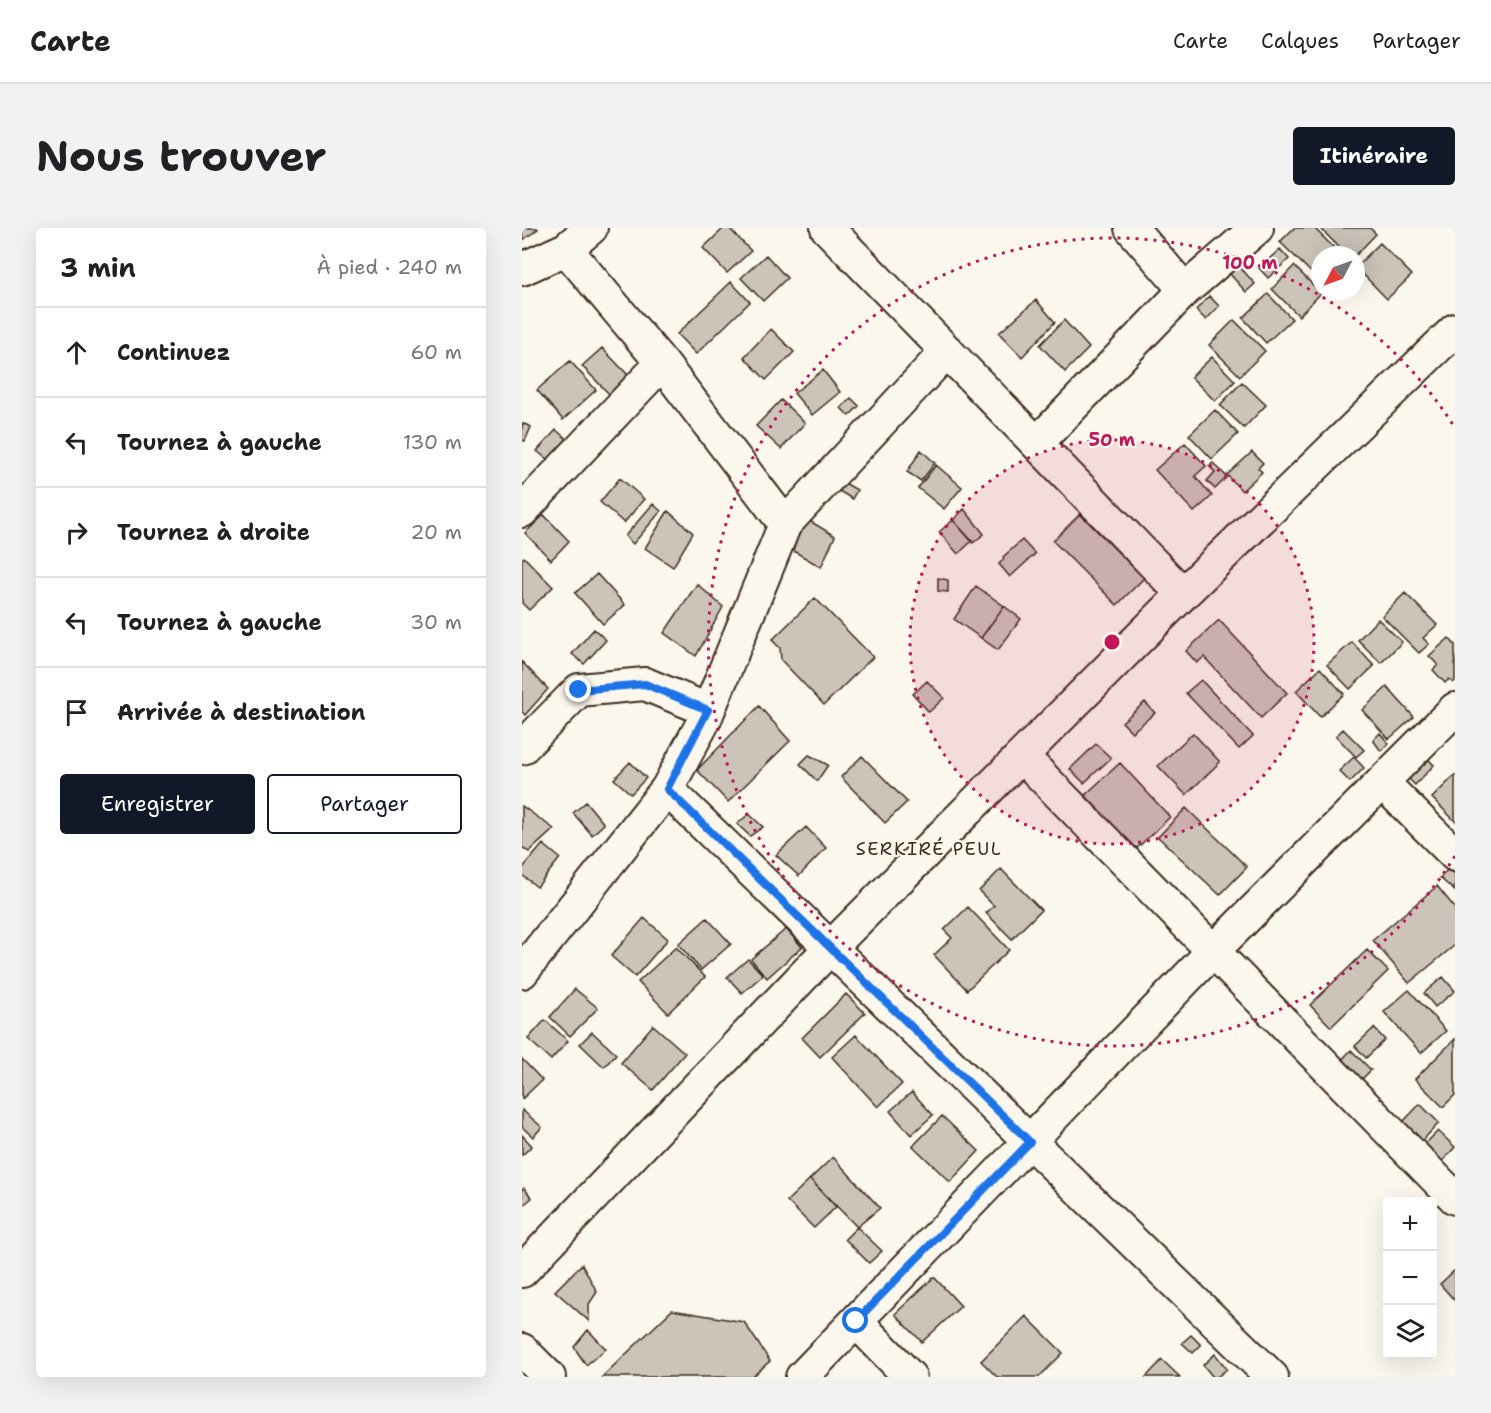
<!DOCTYPE html>
<html lang="fr">
<head>
<meta charset="utf-8">
<style>
	body { margin:0; font-family:"Shantell Sans",sans-serif; background:#f2f2f2; color:#202124 }
	.controls { position:absolute; right:18px; bottom:18px; display:grid; overflow:hidden; border-radius:6px; box-shadow:0 6px 24px #0002 }
	.controls button { width:54px; height:54px; display:grid; place-items:center; padding:0; border:0; border-bottom:2px solid #e0e0e0; background:#fff; color:#202124; font:30px sans-serif }
	.compass { position:absolute; left:789px; top:18px; width:54px; height:54px; border-radius:50%; background:#fff; box-shadow:0 6px 24px #0002; rotate:229deg }
	.stop { position:absolute; width:18px; height:18px; margin:-14px; border:4px solid #1a73e8; border-radius:50%; background:#fff }
	.stop.end { background:#1a73e8; border-color:#fff; box-shadow:0 2px 6px #0008 }
	.list { margin:0; padding:0; list-style:none }
	h2 { display:flex; justify-content:space-between; align-items:center; height:78px; margin:0; padding:0 24px; font-size:26px }
	h2 small { font-size:20px; font-weight:400; color:#757577 }
	.list li { display:grid; grid-template-columns:39px 1fr auto; gap:18px; align-items:center; box-sizing:border-box; height:90px; padding:0 24px; border-top:2px solid #e0e0e0 }
	.list b { display:block; font-size:22px; white-space:nowrap }
	.list em { font-size:20px; font-style:normal; color:#757577 }
	.actions { display:flex; gap:12px; padding:18px 24px }
	.actions a { flex:1; padding:14px 0; border:2px solid #111827; border-radius:6px; text-align:center; font-size:21px; color:#111827 }
	.actions .main { background:#111827; color:#fff }
	.icon { flex:none; width:33px; height:33px; fill:none; stroke:currentColor; stroke-width:2; stroke-linecap:round; stroke-linejoin:round }
	.map { position:relative; flex:none; width:933px; height:1149px; overflow:hidden; border-radius:6px }
	header { display:flex; align-items:center; gap:36px; box-sizing:border-box; height:84px; padding:0 30px; background:#fff; border-bottom:2px solid #e0e0e0 }
	header strong { font-size:28px }
	nav { display:flex; gap:33px; margin-inline-start:auto; font-size:21px }
	.intro { display:flex; align-items:center; justify-content:space-between; box-sizing:border-box; height:144px; padding:0 36px }
	h1 { margin:0; font-size:42px }
	.button { padding:15px 27px; border-radius:6px; background:#111827; color:#fff; font-size:21px; font-weight:700 }
	main { display:flex; gap:36px; padding:0 36px }
	aside { flex:1; background:#fff; border-radius:6px; box-shadow:0 6px 24px #0002 }
	.map>svg:first-child { display:block }
	.building { fill:#ccc4b9; stroke:#3b2a1e; stroke-width:1.5 }
	.lines { fill:none; stroke-linecap:round; stroke-linejoin:round }
	.minor-casing { stroke:#3b2a1e; stroke-width:36 }
	.minor { stroke:#fbf7ec; stroke-width:32 }
	.route { stroke:#1a73e8; stroke-width:8 }
	.ring { fill:none; stroke:#c2185b; stroke-width:3; stroke-dasharray:3 6 }
	.labels { text-anchor:middle; dominant-baseline:central; stroke-width:4.5; stroke-linejoin:round; paint-order:stroke }
	.quarter-label { font-size:18px; letter-spacing:1.5px; fill:#3b2a1e; stroke:#fbf7ec }
	.centre { fill:#c2185b; stroke:#fbf7ec; stroke-width:3 }
	.ring-label { font-size:18px; text-anchor:middle; font-weight:bold; fill:#c2185b; stroke:#fbf7ec; stroke-width:4.5; stroke-linejoin:round; paint-order:stroke }
</style>
</head>
<body>
<header>
<strong>Carte</strong>
<nav><a>Carte</a><a>Calques</a><a>Partager</a></nav>
</header>
<div class="intro"><h1>Nous trouver</h1><a class="button">Itinéraire</a></div>
<main>
<aside>
<h2>3 min<small>À pied · 240 m</small></h2>
<ul class="list">
<li><svg class="icon" aria-label="ahead" viewBox="0 0 24 24"><path d="M12 20V5M6 11l6-6 6 6"/></svg><div><b>Continuez</b></div><em>60 m</em></li>
<li><svg class="icon" aria-label="left" viewBox="0 0 24 24"><path d="M17 20v-9H6M10 6l-5 5 5 5"/></svg><div><b>Tournez à gauche</b></div><em>130 m</em></li>
<li><svg class="icon" aria-label="right" viewBox="0 0 24 24"><path d="M7 20v-9h11M14 6l5 5-5 5"/></svg><div><b>Tournez à droite</b></div><em>20 m</em></li>
<li><svg class="icon" aria-label="left" viewBox="0 0 24 24"><path d="M17 20v-9H6M10 6l-5 5 5 5"/></svg><div><b>Tournez à gauche</b></div><em>30 m</em></li>
<li><svg class="icon" aria-label="arrive" viewBox="0 0 24 24"><path d="M6 21V4h12l-3 4 3 4H6"/></svg><div><b>Arrivée à destination</b></div></li>
</ul>
<div class="actions"><a class="main">Enregistrer</a><a>Partager</a></div>
</aside>
<div class="map">
<svg width="933" height="1149" viewBox="0 0 933 1149">
	<rect width="100%" height="100%" fill="#fbf7ec"/>
	<filter id="ink" filterUnits="userSpaceOnUse"><feTurbulence type="fractalNoise" baseFrequency=".0167" numOctaves="2"/><feDisplacementMap in="SourceGraphic" scale="12" xChannelSelector="R" yChannelSelector="G"/><feConvolveMatrix kernelMatrix="1 2 1 2 8 2 1 2 1" color-interpolation-filters="sRGB"/></filter>
	<g filter="url(#ink)">
		<path class="building" d="M0,0H15L16,1L1,12Z
			M202,0H207L229,23L205,45L181,20Z
			M772,0H792L819,27H798V53L758,14Z
			M798,0H848L854,6L834,27H825Z
			M858,15L890,47L865,71L834,39Z
			M758,21L767,31L746,50L737,40Z
			M244,27L265,50L241,73L219,50Z
			M716,37L733,56L724,64L707,45Z
			M772,38L799,65L777,88L750,61Z
			M209,54L228,74L174,126L155,106Z
			M746,66L770,91L744,115L721,90Z
			M687,68L697,78L684,92L674,82Z
			M514,72L533,94L500,129L477,105Z
			M542,92L567,120L543,144L518,117Z
			M712,92L743,123L718,148L687,117Z
			M249,101L272,124L244,152L222,129Z
			M80,120L108,149L89,168L60,138Z
			M690,129L713,153L693,173L669,149Z
			M48,133L74,162L41,192L15,162Z
			M301,142L318,164L290,187L272,165Z
			M720,154L744,177L722,200L698,177Z
			M329,170L337,178L327,188L319,180Z
			M259,172L283,195L259,221L234,198Z
			M693,182L716,206L690,231L667,207Z
			M0,195L9,199L3,213L0,212Z
			M34,202L45,211L26,232L15,223Z
			M663,215L684,238L673,248L690,268L672,284L633,242Z
			M399,222L413,235L399,253L385,244Z
			M730,224L741,235L736,240L740,244L720,263L705,247Z
			M691,235L705,249L693,261L685,253L693,244L687,238Z
			M414,237L440,259L422,281L396,260Z
			M98,250L122,271L102,295L78,274Z
			M319,253L335,262L330,271L314,261Z
			M131,276L139,283L111,316L103,308Z
			M442,281L462,306L451,315L431,292Z
			M146,283L171,305L151,339L123,320Z
			M558,286L622,350L595,377L531,313Z
			M22,287L47,313L29,332L3,305Z
			M286,292L313,308L299,339L268,321Z
			M431,292L450,313L436,326L417,304Z
			M500,312L513,326L488,349L477,336L482,331L481,329Z
			M2,329L31,359L7,382L0,375V331Z
			M75,346L103,377L81,396L53,365Z
			M416,350L426,352V364L416,363Z
			M175,356L201,379L174,428L142,405Z
			M454,358L482,378L459,410L432,391Z
			M883,365L915,397L901,410L907,416L897,425L860,388Z
			M293,370L351,429L302,477L259,432L258,420L250,412Z
			M482,378L499,391L476,422L459,410Z
			M856,391L880,414L859,435L836,412Z
			M697,392L765,465L739,490L682,429L675,435L664,423Z
			M72,401L84,412L62,436L50,426Z
			M927,410L933,417V453L931,455L927,451L923,455L911,442L916,437L907,428Z
			M830,414L852,438L828,461L805,437Z
			M0,434L26,461L3,487L0,484Z
			M798,440L822,466L798,489L774,463Z
			M679,452L731,508L717,521L664,465Z
			M405,453L422,470L407,484L391,466Z
			M865,459L892,489L867,511L840,482Z
			M623,474L633,485L610,504L600,494Z
			M237,478L268,513L206,574L175,542Z
			M821,501L842,522L834,529L814,508Z
			M671,505L698,534L664,567L636,538Z
			M858,505L867,516L859,523L851,512Z
			M574,516L589,530L562,555L548,541Z
			M287,527L306,537L295,553L278,536Z
			M340,528L385,574L363,595L319,549Z
			M832,529L842,540L828,554L817,543Z
			M905,530L912,537L893,557L885,549Z
			M108,534L124,550L109,566L92,551Z
			M598,535L648,589L613,622L563,567Z
			M933,547V593L910,570Z
			M64,574L82,596L70,607L51,585Z
			M0,578L32,601L7,624L0,619Z
			M664,580L725,639L698,667L636,609Z
			M227,586L241,599L228,608L215,596Z
			M284,599L304,620L277,648L254,627Z
			M21,616L38,630L15,659L0,647V641Z
			M479,641L519,682L490,711L464,685L472,678L457,663Z
			M926,641L933,647V663L918,650Z
			M915,658L933,680V717L887,755L851,712Z
			M446,679L487,722L445,762L412,727L430,710L422,702Z
			M122,690L146,711L113,749L89,728Z
			M185,690L209,716L179,742L156,716Z
			M264,701L280,719L245,750L229,731Z
			M154,719L183,749L146,785L116,754Z
			M845,722L866,743L809,799L788,777Z
			M226,731L241,747L220,765L205,749Z
			M921,749L933,763L913,779L902,765Z
			M53,761L76,780L48,808L28,789Z
			M887,762L924,803L899,825L862,784Z
			M324,766L343,785L298,829L280,810Z
			M23,792L46,813L29,832L6,811Z
			M131,797L163,825L131,862L99,835Z
			M852,800L863,812L844,830L833,818Z
			M70,804L94,826L82,839L58,816Z
			M334,807L380,856L356,879L310,829Z
			M933,811V867L921,879L893,851Z
			M829,822L849,842L835,856L816,836Z
			M0,831L20,852L0,871Z
			M390,864L411,887L389,907L368,883Z
			M898,876L917,895L898,915L879,896Z
			M0,882L20,899L11,909L0,899Z
			M420,888L457,923L428,954L391,918Z
			M916,903L933,919L919,935L901,918Z
			M0,907L10,918L0,927Z
			M311,929L358,980L335,999L288,951Z
			M288,951L314,979L292,1000L265,973Z
			M2,960L10,970L0,978V961Z
			M335,999L360,1023L347,1035L323,1011Z
			M60,1036L75,1064L67,1076V1093L33,1063Z
			M933,1042V1073L918,1056Z
			M412,1049L439,1078L400,1114L373,1086Z
			M150,1082L222,1094L248,1133L230,1149H80Z
			M504,1088L541,1125L517,1149H475L459,1133Z
			M66,1102L84,1121L64,1137L52,1119Z
			M669,1107L679,1117L671,1125L660,1115Z
			M693,1126L705,1141L695,1149H691L681,1137Z
			M640,1132L658,1149H624Z"/>
		<g class="lines">
			<defs>
				<path id="minor" d="M305,0L661,366
					M609,0L663,62
					M44,21L140,135L263,296
					M0,41L44,21L69,0
					M515,215L663,62L735,0
					M0,283L140,135
					M0,520L57,462L123,456L186,482
					M500,528L933,970
					M860,554L933,627
					M145,561L750,1149
					M0,744L145,561L183,491L263,296L425,123
					M0,1043L308,720L661,366L933,102
					M334,1093L388,1149
					M0,1122L27,1149
					M280,1149L691,723L933,481"/>
			</defs>
			<use href="#minor" class="minor-casing"/>
			<use href="#minor" class="minor"/>
		</g>
	</g>
	<g class="lines" filter="url(#ink)">
		<path class="route" d="M57,462L123,456L186,482L145,561L508,914L334,1093"/>
	</g>
	<circle cx="590" cy="414" r="202" fill="#c2185b" fill-opacity=".12"/>
	<g class="ring">
		<circle cx="590" cy="414" r="202"/>
		<path d="M933 628A404 404 0 1 1 933 200"/>
	</g>
	<g class="labels">
		<g class="quarter-label">
			<text x="407" y="621">SERKIRÉ PEUL</text>
		</g>
	</g>
	<circle cx="590" cy="414" r="9" class="centre"/>
	<g class="ring-label">
		<text x="728" y="41">100 m</text>
		<text x="590" y="218">50 m</text>
	</g>
</svg>
<div class="controls">
<button>+</button>
<button>−</button>
<button><svg class="icon" aria-label="layers" viewBox="0 0 24 24"><path d="M12 4l9 5-9 5-9-5zM3 14l9 5 9-5"/></svg></button>
</div>
<svg class="compass" viewBox="-18 -18 36 36"><path d="M0-13l5 13h-10z" fill="#e53935"/><path d="M0 13l5-13h-10z" fill="#757577"/></svg>
<div class="stop" style="left:334px;top:1093px"></div>
<div class="stop end" style="left:57px;top:462px"></div>
</div>
</main>
</body>
</html>
